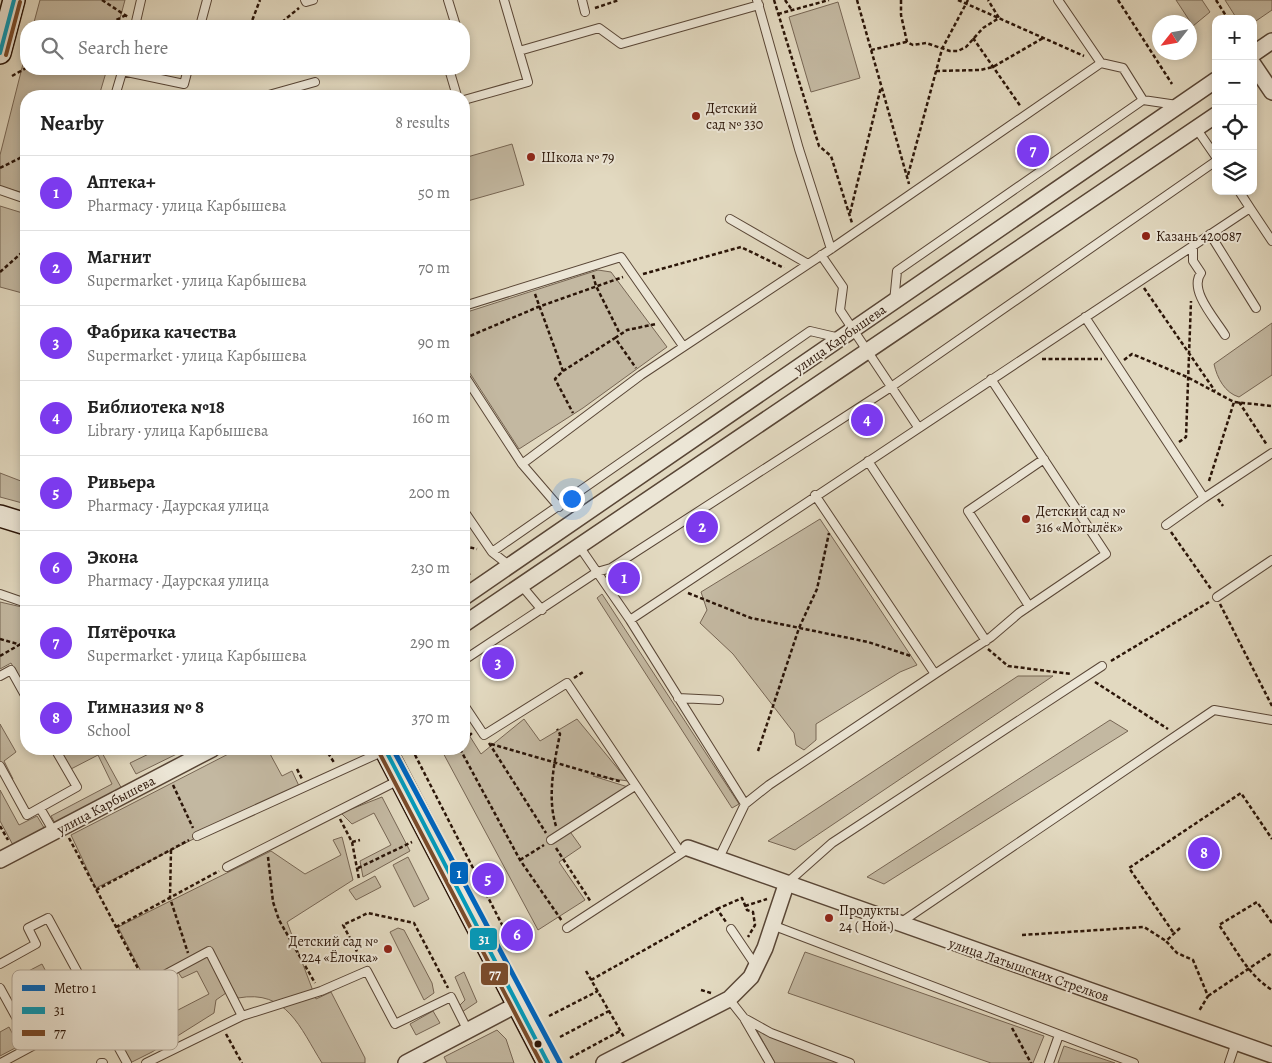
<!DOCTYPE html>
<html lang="en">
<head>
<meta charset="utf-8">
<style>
	body { margin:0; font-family:Alegreya,serif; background:#f2f2f2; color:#222 }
	.controls { position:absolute; right:15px; top:15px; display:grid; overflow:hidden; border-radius:10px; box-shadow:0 2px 8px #0003 }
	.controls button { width:45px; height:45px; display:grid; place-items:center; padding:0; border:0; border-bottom:1px solid #e0e0e0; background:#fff; color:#222; font:25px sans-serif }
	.compass { position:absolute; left:1152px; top:15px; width:45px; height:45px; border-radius:50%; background:#fff; box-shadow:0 2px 8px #0003; rotate:239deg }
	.you { position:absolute; left:571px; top:498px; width:18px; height:18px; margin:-12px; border:4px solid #fff; border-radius:50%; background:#1a73e8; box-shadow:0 0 0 8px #1a73e833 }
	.badge { display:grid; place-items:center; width:32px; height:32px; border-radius:50%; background:#7c3aed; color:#fff; font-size:16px; font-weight:700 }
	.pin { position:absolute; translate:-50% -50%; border:2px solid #fff; box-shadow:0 1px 5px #0006 }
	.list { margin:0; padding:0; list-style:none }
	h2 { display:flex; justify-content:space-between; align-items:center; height:65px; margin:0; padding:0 20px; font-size:21px }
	h2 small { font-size:16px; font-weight:400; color:#767676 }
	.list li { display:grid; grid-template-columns:32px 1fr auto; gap:15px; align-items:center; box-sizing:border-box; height:75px; padding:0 20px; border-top:1px solid #e0e0e0 }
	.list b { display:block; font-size:19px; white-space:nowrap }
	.list p { margin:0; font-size:16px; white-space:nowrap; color:#767676 }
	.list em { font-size:16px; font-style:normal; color:#767676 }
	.icon { flex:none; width:28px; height:28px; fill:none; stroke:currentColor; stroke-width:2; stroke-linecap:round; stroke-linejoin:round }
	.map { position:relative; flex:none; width:1272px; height:1063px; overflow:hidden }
	.search { position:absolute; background:#fff; box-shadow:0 2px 8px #0003; left:20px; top:20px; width:450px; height:55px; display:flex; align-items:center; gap:12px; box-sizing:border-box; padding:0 18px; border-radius:20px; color:#767676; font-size:19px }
	.panel { position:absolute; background:#fff; box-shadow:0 2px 8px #0003; left:20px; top:90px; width:450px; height:665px; border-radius:20px }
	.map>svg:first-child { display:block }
	.green { fill:#c3b8a1; stroke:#776654 }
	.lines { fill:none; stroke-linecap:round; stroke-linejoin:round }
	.lane-casing { stroke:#594636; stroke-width:10 }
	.street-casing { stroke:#594636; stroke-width:18 }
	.secondary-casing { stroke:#2b1508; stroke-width:24 }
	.path { stroke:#2b1508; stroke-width:2.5; stroke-dasharray:4 2.5; stroke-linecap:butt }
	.lane { stroke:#ece6d6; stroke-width:8 }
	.street { stroke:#ece6d6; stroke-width:15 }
	.secondary { stroke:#ece6d6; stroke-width:21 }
	.bus-1-casing { stroke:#ece6d6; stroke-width:8 }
	.bus-2-casing { stroke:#ece6d6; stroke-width:8 }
	.bus-1 { stroke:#049aba; stroke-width:4 }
	.bus-2 { stroke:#7a4b2a; stroke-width:4 }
	.metro-1-casing { stroke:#ece6d6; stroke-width:9 }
	.metro-1 { stroke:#0065bd; stroke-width:5 }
	.poi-dot { fill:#8f2418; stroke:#ece6d6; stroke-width:2 }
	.bus-dot { fill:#2b1508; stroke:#ece6d6; stroke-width:2 }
	.labels { text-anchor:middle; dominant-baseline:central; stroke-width:4; stroke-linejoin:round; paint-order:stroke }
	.poi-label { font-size:14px; fill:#2b1508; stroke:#ece6d6; text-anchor:start }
	.street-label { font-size:14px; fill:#2b1508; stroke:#ece6d6 }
	.key { fill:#ece6d6; stroke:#b2a798; stroke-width:1 }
	.key-label { font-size:14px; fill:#2b1508 }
	.line-badge { stroke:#ece6d6; stroke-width:2 }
	.badge-label { font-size:14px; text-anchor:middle; font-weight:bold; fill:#fff }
</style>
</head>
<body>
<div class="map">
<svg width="1272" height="1063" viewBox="0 0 1272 1063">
	<rect width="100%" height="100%" fill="#e2d9c0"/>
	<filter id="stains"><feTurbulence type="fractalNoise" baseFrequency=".004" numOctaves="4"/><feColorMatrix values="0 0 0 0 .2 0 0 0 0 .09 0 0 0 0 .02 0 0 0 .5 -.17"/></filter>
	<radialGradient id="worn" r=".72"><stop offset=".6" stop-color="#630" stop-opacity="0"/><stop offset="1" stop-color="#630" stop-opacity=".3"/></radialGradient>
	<path class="green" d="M40,0H125L118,26H33Z
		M1176,0H1202L1210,12L1193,26Z
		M1225,0H1272V10L1253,23V19H1237Z
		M838,2L860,78L811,92L789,17Z
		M26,52V69H107L99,96H26V194L0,186V155Z
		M512,144L524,185L464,202V158Z
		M0,206L26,214V294L0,287Z
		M598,270L611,272L667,347L583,408L519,449L464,364V313Z
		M1272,323V375L1239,397C1225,393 1217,378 1214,364Z
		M0,473L26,483V504L0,497Z
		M820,519L917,665L900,672L816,724V740L804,750L796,745L794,733L733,654L700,623L707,610L701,592Z
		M602,594L739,804L732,808L597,598Z
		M0,602L26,608V690L11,663L0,669Z
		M1018,676H1053L795,850L768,841Z
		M524,719L540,741L577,719L628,781L593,776L628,787L566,826L581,847L559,862L585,900L538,930L441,749H464V727L481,754Z
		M1110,720L1128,731L884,884L867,877Z
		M0,724L16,752L4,761L13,779L11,780L0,761Z
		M60,749H100L123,791L56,825L51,816L112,784L98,755L71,769Z
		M159,749H187L136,774L130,763Z
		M238,749H275L269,752L282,776L292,771L299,786L96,888L71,835Z
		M0,790L19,825L37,816L46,831L14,847L0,821Z
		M382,797L410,851L363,877L360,861L391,845L374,813L352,824L341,813Z
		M342,837L353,880L287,922L316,999L331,992L365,1058V1063H322C300,1028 287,989 238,998L210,948L164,972L165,987L178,1010L209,994L197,971L182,978L178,972L207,955L226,993L216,1000L214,1013L152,1052L130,1063L121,1049L160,1019L149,999L146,981L118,927L271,851L305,874L341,855L333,840Z
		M408,857L429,899L414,907L393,865Z
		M375,876L381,887L356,900L349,890Z
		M398,928L404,930L432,983L434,993L424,1000L390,932Z
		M805,952L1044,1036L1033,1063H991L788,993Z
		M42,964L66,1010L37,1025L13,979Z
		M464,972L477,1002L462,1012L459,1006L465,1000L455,977Z
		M433,1011L440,1023L416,1035L410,1024Z
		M9,1027L19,1046L0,1056V1032Z
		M756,1029L841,1063H775Z
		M497,1030L506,1039L514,1063H447L444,1057Z
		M1064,1046L1115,1063H1058Z"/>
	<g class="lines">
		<defs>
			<path id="lane" d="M305,0L306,2L313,0
				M448,0L456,26
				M582,0L585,12
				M757,0L799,149L831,249
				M1058,0L1101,63L1123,68L1143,100L1177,105
				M135,26L141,0
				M200,26L207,0
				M519,51L599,28L621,44L759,5
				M449,69L457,96
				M122,71L184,84L188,69
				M115,96L123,69
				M265,96L315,82
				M464,100L528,82L504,0
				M1196,128L1216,157
				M0,190L26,199
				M1250,208L1272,241
				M730,219L808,264
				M1210,234L1256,308
				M1193,245V261L1201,273C1188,290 1216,320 1225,335
				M821,255L843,287L840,310L918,427
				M894,302L897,271L1143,100
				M464,306L621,257L683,346
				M1085,317L1204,498L1272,453
				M464,375L522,464
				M868,461L986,641
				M559,507L522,464L641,375L831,249L1101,63
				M464,511L492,552L510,566
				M1166,525L1204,498
				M579,546L630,620L1250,208L1239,191
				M492,552L810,331L840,338
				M521,585L542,610
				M0,594L26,603
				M1217,597L1272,560
				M1029,606L968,511L1044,459
				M630,620L745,804L769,785L935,674L815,495
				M464,660L597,572L611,568L891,387L1216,161
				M935,674L991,637L1019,613L1106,554L991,379
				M0,676L11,670L26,697
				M678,698L719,700
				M464,705L484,735L567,683L681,853
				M0,766L27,815L77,787L55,749
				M40,808L54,832
				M197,836L384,751
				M551,840L635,786
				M718,860L745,804
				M227,867L399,780
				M787,883L832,843L1102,666
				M900,923L1214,710L1272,720
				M772,925L1134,1063
				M567,928L685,851
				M731,929L756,966
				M0,964L36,944L28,928L48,918L127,1063
				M0,988L32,1046
				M729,999L744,1018L771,1033L850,1063
				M745,1020L770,1063
				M1,1063L209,951L242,1016
				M101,1063H103
				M146,1063L242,1016L321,991L367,971L395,1024L451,997L468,1031
				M1049,1063L1059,1035
				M1229,1063L1236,1042"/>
			<path id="street" d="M1253,54L1272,41
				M1253,64L1272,92
				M464,597L1216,80
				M464,624L1216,115
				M688,848L1272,1055
				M0,860L212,749
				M406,1063L518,1004
				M604,1063L729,999L751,977L765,948L786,885"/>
			<path id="secondary" d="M0,53L14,0
				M0,516L26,524
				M385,749L548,1063"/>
		</defs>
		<use href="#lane" class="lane-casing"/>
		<use href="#street" class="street-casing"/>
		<use href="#secondary" class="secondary-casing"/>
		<path class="path" d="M102,0L128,17
			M774,0L819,146L831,156L852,223
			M785,0L792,10
			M857,0L909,184
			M901,0V15L907,42L913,45L926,43L950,51H958L966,47L983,28L999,18L988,0
			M958,0L1084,56
			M1118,0L1172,84
			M1216,0L1228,19
			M595,8L619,0
			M778,14L829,0
			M105,26L126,15
			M250,26L260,0
			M277,26L299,8
			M973,38L1021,107
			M871,50L906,42
			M936,71L980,70L993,67L1043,38
			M12,76L26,68
			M0,168L26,155
			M908,175L942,49L968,0
			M850,213L881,87
			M0,272L26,249
			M643,274L741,247L784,268
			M593,275L596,286L620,334
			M1144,288L1215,391
			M535,294L563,371L555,379L573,413
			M464,325L470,336L538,307L623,277
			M615,338L627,330L656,324
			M1042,359H1102
			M1124,360L1132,354L1187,377L1234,402L1272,406
			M563,371L615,338L636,368
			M1239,402L1267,445
			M1179,442L1186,437L1191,301
			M1209,481L1234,402
			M1218,499L1223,506
			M1171,532L1211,589
			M464,546L477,549
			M464,570L470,575
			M688,593L751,618L868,642L911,656
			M1220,604L1272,706
			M0,639L21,645
			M988,649L1008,666L1071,674
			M0,656L26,641
			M1111,661L1209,602
			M574,678L583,672
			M1095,682L1168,729
			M464,740L472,733
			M489,743L546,833
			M491,744L622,782
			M412,749L515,950
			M460,749L520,860L562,921
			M758,751L799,628L817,589L829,533
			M328,753L335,764
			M297,769L302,779
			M173,785L193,828
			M340,819L352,842L359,879
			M0,826L8,840
			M556,826C547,798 554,763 560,734L557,729
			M69,838L142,976
			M352,842L360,840
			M556,848L591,902
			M171,850L170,898L188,953
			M268,857L273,902L279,920L315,983
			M520,860L544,845
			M358,868L412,842
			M96,890L189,840
			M745,906L767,899
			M717,909L742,898L747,910L753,912L755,925L748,937
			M1272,923L1257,902L1219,925C1235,948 1248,975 1272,990
			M116,927L219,871
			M1180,928L1166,941L1177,953L1193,960L1208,996L1199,1011
			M1173,932L1129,868L1241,793L1272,839
			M1022,935L1144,927L1166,941
			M363,963L343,925L368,913L414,923L448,988
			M586,971L624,1037
			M591,980L717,909L726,922
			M701,990L711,993
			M1208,996L1272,953
			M549,1016L598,991
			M1012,1028L1031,1063
			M226,1034L242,1063
			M560,1037L609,1011
			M570,1058L620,1031"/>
		<use href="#lane" class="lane"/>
		<use href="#street" class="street"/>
		<use href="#secondary" class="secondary"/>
		<defs>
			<path id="bus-1" d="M0,53L14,0
				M385,749L548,1063"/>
			<path id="bus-2" d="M6,55L20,2
				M379,752L541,1063"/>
		</defs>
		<use href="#bus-1" class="bus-1-casing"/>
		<use href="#bus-2" class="bus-2-casing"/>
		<use href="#bus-1" class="bus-1"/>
		<use href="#bus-2" class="bus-2"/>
		<defs>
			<path id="metro-1" d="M393,749L560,1063"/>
		</defs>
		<use href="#metro-1" class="metro-1-casing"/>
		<use href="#metro-1" class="metro-1"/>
	</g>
	<g class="poi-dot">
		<circle cx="696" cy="116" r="5"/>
		<circle cx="531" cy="157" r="5"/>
		<circle cx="1146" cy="236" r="5"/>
		<circle cx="1026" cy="519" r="5"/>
		<circle cx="829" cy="918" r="5"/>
		<circle cx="388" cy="949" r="5"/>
	</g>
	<circle class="bus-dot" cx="538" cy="1044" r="4.5"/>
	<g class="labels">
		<g class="poi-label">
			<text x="706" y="108">Детский<tspan x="706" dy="16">сад № 330</tspan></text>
			<text x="541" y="157">Школа № 79</text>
			<text x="1156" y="236">Казань 420087</text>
			<text x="1036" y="511">Детский сад №<tspan x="1036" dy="16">316 «Мотылёк»</tspan></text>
			<text x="839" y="910">Продукты<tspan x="839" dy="16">24 ( Ной )</tspan></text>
			<text x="378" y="941" text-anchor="end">Детский сад №<tspan x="378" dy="16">224 «Ёлочка»</tspan></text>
		</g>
		<g class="street-label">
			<text transform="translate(840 339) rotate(-35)">улица Карбышева</text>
			<text transform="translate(106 805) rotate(-28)">улица Карбышева</text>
			<text transform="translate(1029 970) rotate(19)">улица Латышских Стрелков</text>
		</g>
	</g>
	<rect x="12" y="970" width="166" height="80" rx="8" class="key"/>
	<rect x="22" y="985" width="23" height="6" fill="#0065bd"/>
	<rect x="22" y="1007" width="23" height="7" fill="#049aba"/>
	<rect x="22" y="1030" width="23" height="6" fill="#7a4b2a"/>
	<g class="key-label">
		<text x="54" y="993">Metro 1</text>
		<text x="54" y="1015">31</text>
		<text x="54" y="1038">77</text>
	</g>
	<g class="line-badge">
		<rect x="449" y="861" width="20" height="24" rx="5" fill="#0065bd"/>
		<rect x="469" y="927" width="29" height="24" rx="5" fill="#049aba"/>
		<rect x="480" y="962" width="29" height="24" rx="5" fill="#7a4b2a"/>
	</g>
	<g class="badge-label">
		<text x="459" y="878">1</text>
		<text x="484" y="944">31</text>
		<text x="495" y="979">77</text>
	</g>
	<rect width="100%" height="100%" filter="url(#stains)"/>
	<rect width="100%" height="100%" fill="url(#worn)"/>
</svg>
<div class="controls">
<button>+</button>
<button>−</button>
<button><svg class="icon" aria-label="locate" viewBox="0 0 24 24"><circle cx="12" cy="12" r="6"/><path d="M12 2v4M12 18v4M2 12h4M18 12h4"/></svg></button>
<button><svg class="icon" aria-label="layers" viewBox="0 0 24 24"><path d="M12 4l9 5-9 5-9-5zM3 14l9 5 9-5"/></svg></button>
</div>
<svg class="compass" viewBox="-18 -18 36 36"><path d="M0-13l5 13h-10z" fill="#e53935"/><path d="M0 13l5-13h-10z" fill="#767676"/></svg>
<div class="you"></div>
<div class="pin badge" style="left:624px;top:578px">1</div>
<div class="pin badge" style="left:702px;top:527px">2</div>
<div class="pin badge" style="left:498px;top:663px">3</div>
<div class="pin badge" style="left:867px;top:420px">4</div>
<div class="pin badge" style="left:488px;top:879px">5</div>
<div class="pin badge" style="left:517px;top:935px">6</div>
<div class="pin badge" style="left:1033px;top:151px">7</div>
<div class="pin badge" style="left:1204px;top:853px">8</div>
<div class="search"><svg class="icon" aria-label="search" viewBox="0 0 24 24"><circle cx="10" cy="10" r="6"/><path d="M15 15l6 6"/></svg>Search here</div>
<section class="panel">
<h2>Nearby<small>8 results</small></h2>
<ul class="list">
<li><span class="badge">1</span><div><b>Аптека+</b><p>Pharmacy · улица Карбышева</p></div><em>50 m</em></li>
<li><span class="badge">2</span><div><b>Магнит</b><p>Supermarket · улица Карбышева</p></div><em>70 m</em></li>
<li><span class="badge">3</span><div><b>Фабрика качества</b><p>Supermarket · улица Карбышева</p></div><em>90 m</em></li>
<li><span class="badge">4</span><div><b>Библиотека №18</b><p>Library · улица Карбышева</p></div><em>160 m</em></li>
<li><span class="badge">5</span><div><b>Ривьера</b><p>Pharmacy · Даурская улица</p></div><em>200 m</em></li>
<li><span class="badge">6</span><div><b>Экона</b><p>Pharmacy · Даурская улица</p></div><em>230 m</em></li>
<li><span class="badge">7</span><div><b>Пятёрочка</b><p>Supermarket · улица Карбышева</p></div><em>290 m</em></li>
<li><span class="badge">8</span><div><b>Гимназия № 8</b><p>School</p></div><em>370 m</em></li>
</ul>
</section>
</div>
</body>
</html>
